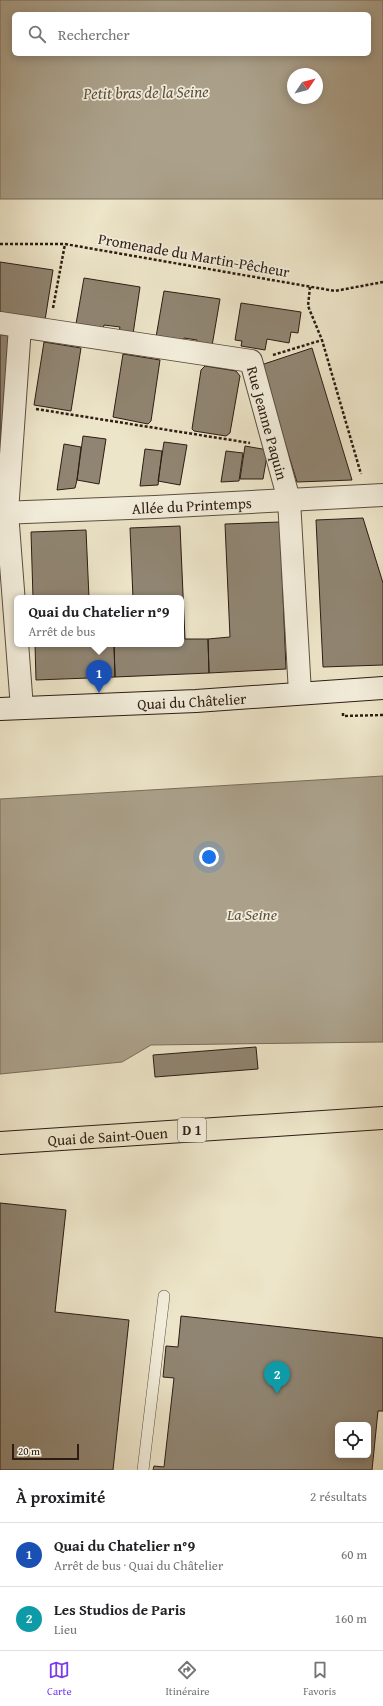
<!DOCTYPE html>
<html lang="fr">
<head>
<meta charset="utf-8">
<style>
	body { margin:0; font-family:"Gentium Book Plus",serif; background:#f2f2f2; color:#202124 }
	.controls { position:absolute; right:12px; bottom:12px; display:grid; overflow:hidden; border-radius:6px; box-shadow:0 2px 10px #0003 }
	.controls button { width:36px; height:36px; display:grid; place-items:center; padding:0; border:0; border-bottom:1px solid #e0e0e0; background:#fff; color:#202124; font:20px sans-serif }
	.compass { position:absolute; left:287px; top:68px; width:36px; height:36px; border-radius:50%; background:#fff; box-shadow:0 2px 10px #0003; rotate:55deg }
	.scale { position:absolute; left:12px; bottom:10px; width:67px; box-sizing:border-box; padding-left:4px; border:2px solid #2c1c13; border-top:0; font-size:11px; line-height:14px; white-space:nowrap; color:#2c1c13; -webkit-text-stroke:3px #f3eedc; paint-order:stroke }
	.you { position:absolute; left:209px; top:857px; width:14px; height:14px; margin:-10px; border:3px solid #fff; border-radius:50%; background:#1a73e8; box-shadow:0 0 0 6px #1a73e833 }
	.badge { display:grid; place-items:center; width:26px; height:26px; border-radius:50%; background:#7c3aed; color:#fff; font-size:13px; font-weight:700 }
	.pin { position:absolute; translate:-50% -33px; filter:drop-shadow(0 1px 2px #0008) }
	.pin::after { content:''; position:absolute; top:21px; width:14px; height:12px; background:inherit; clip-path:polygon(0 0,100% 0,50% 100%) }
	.popup { position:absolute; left:14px; top:595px; width:170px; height:52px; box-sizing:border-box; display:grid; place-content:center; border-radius:6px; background:#fff; filter:drop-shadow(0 1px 3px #0005); font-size:13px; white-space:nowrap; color:#757577 }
	.popup b { font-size:15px; color:#202124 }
	.popup::after { content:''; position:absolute; left:50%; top:100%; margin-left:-8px; border:8px solid transparent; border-top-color:#fff }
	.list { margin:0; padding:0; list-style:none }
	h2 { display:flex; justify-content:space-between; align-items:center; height:52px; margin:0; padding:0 16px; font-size:17px }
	h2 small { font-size:13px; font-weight:400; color:#757577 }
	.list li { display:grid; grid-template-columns:26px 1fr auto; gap:12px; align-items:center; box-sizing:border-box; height:64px; padding:0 16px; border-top:1px solid #e0e0e0 }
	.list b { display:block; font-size:15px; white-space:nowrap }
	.list p { margin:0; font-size:13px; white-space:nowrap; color:#757577 }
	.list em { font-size:13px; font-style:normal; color:#757577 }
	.icon { flex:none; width:22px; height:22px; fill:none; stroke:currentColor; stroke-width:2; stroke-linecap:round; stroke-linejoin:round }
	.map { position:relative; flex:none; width:383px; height:1470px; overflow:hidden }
	.search { position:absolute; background:#fff; box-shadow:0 2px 10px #0003; left:12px; right:12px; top:12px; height:44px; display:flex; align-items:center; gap:10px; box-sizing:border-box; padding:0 14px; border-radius:6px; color:#757577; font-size:15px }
	.sheet { height:180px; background:#fff }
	nav { display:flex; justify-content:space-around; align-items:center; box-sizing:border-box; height:56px; border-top:1px solid #e0e0e0; background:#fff; font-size:11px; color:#757577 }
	nav a { display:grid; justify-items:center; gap:2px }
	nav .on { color:#7c3aed }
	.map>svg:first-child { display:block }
	.water { fill:#aba18b; stroke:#786c5b; fill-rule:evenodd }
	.building { fill:#908572; stroke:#2c1c13; fill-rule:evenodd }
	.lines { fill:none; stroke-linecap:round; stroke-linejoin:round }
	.lane-casing { stroke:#5c4e40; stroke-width:12 }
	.street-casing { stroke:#5c4e40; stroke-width:24 }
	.secondary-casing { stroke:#2c1c13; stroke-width:24 }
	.primary-casing { stroke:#2c1c13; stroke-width:24 }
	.path { stroke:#2c1c13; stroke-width:2.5; stroke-dasharray:3 2; stroke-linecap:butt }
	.lane { stroke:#f3eedc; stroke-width:11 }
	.street { stroke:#f3eedc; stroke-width:22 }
	.secondary { stroke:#f3eedc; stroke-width:22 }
	.primary { stroke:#ede5c9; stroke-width:22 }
	.labels { text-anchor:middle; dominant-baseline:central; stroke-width:3.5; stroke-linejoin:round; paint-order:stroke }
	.shield { fill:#f3eedc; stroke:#685b4f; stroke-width:1 }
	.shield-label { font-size:14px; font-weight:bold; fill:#2c1c13 }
	.street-label { font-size:15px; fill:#2c1c13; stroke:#f3eedc }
	.water-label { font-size:16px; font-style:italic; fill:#5f5143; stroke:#f3eedc }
</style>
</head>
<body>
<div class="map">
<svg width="383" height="1470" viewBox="0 0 383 1470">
	<rect width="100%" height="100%" fill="#ede5c9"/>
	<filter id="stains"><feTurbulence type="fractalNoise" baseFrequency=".005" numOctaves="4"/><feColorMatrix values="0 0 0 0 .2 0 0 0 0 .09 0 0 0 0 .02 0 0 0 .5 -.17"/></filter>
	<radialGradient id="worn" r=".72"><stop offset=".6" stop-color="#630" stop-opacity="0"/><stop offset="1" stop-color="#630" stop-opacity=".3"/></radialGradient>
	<path class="water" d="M0,0H383V199H0ZM14,14H369V54H14ZM293,74H317V98H293Z
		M383,776V1042L151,1045L122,1062L0,1074V799Z"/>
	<path class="building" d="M0,262L53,270L45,320L0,313Z
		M84,278L140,287L133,334L119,331L120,327L104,325L103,329L76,324Z
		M164,291L220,299L212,346L197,344V340L184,338L183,342L156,337Z
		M241,303L301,312L298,333L291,332L289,343L267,339L265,350L241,346L242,341L235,340Z
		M0,330L12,331L0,491Z
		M44,342L81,348L71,411L34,405Z
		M312,348L352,480L297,482L261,365Z
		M123,354L160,360L151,421L148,424L113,417Z
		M205,366L236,371L240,376L230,433L226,436L194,431L192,429L201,370Z
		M83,436L106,439L99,484L77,480Z
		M164,442L187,445L180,485L158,481Z
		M64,444L81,447L77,480L75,488L57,490Z
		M245,446L268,450L263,479H240Z
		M145,449L162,451L158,485L140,486Z
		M226,451L243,453L239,481L221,482Z
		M363,518L383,583V665L323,667L316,520Z
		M280,522L286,669L209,673L208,639L230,637L225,524Z
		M180,526L185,639H208L209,673L115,677L114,644H181V598H133L130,528Z
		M86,530L89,598H33L31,532Z
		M35,644H114L115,677L36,680Z
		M256,1047L258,1069L155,1077L153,1055Z
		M0,1203L66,1210L55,1312L129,1320L113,1470H0Z
		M181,1316L383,1338V1411H378L372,1470H153L154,1466L164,1467L174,1378L163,1377L166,1346L178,1347ZM338,1425H368V1455H338Z"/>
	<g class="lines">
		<defs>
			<path id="lane" d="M143,1470L164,1296"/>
			<g id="street">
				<path id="s1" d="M0,323L251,361L289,500L300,693"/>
				<path d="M20,327L7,512L22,708"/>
				<path id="s2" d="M0,513L155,507L383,495"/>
			</g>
			<g id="secondary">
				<path id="s3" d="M0,709L196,701L383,688"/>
			</g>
			<g id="primary">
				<path id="s4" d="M0,1143L383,1118"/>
			</g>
		</defs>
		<use href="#lane" class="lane-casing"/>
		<use href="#street" class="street-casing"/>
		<use href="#secondary" class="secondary-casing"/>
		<use href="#primary" class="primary-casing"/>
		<path class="path" d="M0,244H65L335,291L383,282
			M310,287L308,306L322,340L361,474
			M53,308L65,244
			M273,355L322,340
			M36,409L250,443
			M343,713V716L383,715"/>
		<use href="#lane" class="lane"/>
		<use href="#street" class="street"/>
		<use href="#secondary" class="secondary"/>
		<use href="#primary" class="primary"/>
	</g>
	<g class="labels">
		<rect class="shield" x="178" y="1118" width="28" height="24" rx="3"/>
		<g class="shield-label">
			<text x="192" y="1130">D 1</text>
		</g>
		<g class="street-label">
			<text transform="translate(194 255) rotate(10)">Promenade du Martin-Pêcheur</text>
			<text stroke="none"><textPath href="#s1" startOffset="318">Rue Jeanne Paquin</textPath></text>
			<text stroke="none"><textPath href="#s2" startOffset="192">Allée du Printemps</textPath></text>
			<text stroke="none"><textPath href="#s3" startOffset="192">Quai du Châtelier</textPath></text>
			<text stroke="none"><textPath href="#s4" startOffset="108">Quai de Saint-Ouen</textPath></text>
		</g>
		<g class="water-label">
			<text transform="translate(146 92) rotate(-1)">Petit bras de la Seine</text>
			<text x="252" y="914">La Seine</text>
		</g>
	</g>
	<rect width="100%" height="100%" filter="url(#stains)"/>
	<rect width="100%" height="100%" fill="url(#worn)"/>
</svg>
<div class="controls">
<button><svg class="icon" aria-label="locate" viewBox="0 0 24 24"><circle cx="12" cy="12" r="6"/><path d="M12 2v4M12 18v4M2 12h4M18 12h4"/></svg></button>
</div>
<svg class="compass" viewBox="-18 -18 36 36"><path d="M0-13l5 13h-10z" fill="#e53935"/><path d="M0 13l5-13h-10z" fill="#757577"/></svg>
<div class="scale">20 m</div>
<div class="you"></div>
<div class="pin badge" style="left:99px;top:693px;background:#1a4fb4">1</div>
<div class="popup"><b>Quai du Chatelier n°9</b>Arrêt de bus</div>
<div class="pin badge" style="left:277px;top:1394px;background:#0f9aa8">2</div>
<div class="search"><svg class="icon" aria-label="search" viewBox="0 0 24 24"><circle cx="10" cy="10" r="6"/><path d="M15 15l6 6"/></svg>Rechercher</div>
</div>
<section class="sheet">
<h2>À proximité<small>2 résultats</small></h2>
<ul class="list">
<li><span class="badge" style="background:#1a4fb4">1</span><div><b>Quai du Chatelier n°9</b><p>Arrêt de bus · Quai du Châtelier</p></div><em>60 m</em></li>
<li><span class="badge" style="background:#0f9aa8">2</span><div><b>Les Studios de Paris</b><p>Lieu</p></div><em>160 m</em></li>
</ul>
</section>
<nav>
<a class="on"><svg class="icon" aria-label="map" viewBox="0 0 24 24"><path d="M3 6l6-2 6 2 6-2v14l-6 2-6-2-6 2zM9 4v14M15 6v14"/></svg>Carte</a>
<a><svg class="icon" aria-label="directions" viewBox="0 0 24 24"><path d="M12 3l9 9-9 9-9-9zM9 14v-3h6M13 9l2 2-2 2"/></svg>Itinéraire</a>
<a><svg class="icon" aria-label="saved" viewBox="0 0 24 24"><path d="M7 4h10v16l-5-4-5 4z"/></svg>Favoris</a>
</nav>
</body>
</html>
